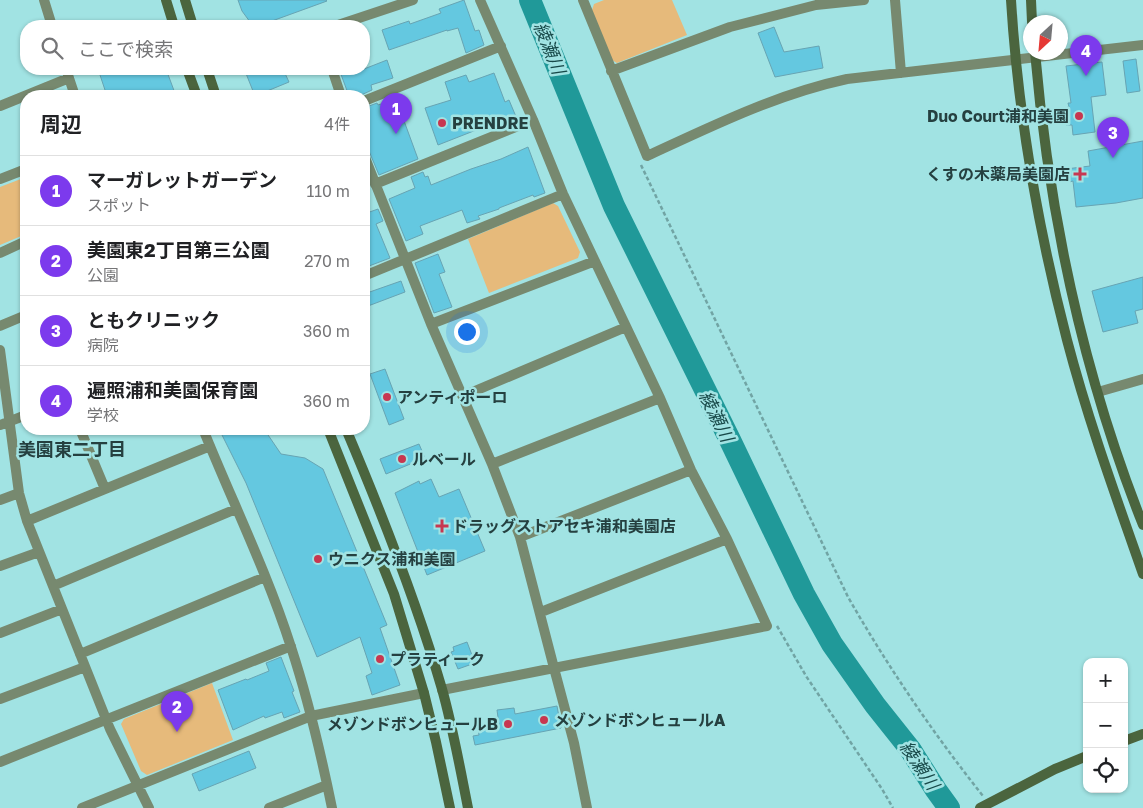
<!DOCTYPE html>
<html lang="ja">
<head>
<meta charset="utf-8">
<style>
	body { margin:0; font-family:"Golos Text","Noto Sans JP",sans-serif; background:#f2f2f2; color:#202124 }
	.controls { position:absolute; right:15px; bottom:15px; display:grid; overflow:hidden; border-radius:10px; box-shadow:0 1px 4px #0004 }
	.controls button { width:45px; height:45px; display:grid; place-items:center; padding:0; border:0; border-bottom:1px solid #e0e0e0; background:#fff; color:#202124; font:25px sans-serif }
	.compass { position:absolute; left:1023px; top:15px; width:45px; height:45px; border-radius:50%; background:#fff; box-shadow:0 1px 4px #0004; rotate:206deg }
	.you { position:absolute; left:466px; top:331px; width:18px; height:18px; margin:-12px; border:4px solid #fff; border-radius:50%; background:#1a73e8; box-shadow:0 0 0 8px #1a73e833 }
	.badge { display:grid; place-items:center; width:32px; height:32px; border-radius:50%; background:#7c3aed; color:#fff; font-size:16px; font-weight:700 }
	.pin { position:absolute; translate:-50% -41px; filter:drop-shadow(0 1px 2px #0008) }
	.pin::after { content:''; position:absolute; top:26px; width:18px; height:15px; background:inherit; clip-path:polygon(0 0,100% 0,50% 100%) }
	.list { margin:0; padding:0; list-style:none }
	h2 { display:flex; justify-content:space-between; align-items:center; height:65px; margin:0; padding:0 20px; font-size:21px }
	h2 small { font-size:16px; font-weight:400; color:#757577 }
	.list li { display:grid; grid-template-columns:32px 1fr auto; gap:15px; align-items:center; box-sizing:border-box; height:70px; padding:0 20px; border-top:1px solid #e0e0e0 }
	.list b { display:block; font-size:19px; white-space:nowrap }
	.list p { margin:0; font-size:16px; white-space:nowrap; color:#757577 }
	.list em { font-size:16px; font-style:normal; color:#757577 }
	.icon { flex:none; width:28px; height:28px; fill:none; stroke:currentColor; stroke-width:2; stroke-linecap:round; stroke-linejoin:round }
	.map { position:relative; flex:none; width:1143px; height:808px; overflow:hidden }
	.search { position:absolute; background:#fff; box-shadow:0 1px 4px #0004; left:20px; top:20px; width:350px; height:55px; display:flex; align-items:center; gap:12px; box-sizing:border-box; padding:0 18px; border-radius:20px; color:#757577; font-size:19px }
	.panel { position:absolute; background:#fff; box-shadow:0 1px 4px #0004; left:20px; top:90px; width:350px; height:345px; border-radius:20px }
	.map>svg:first-child { display:block }
	.green { fill:#e6ba7b }
	.lines { fill:none; stroke-linecap:round; stroke-linejoin:round }
	.river { stroke:#209999; stroke-width:22 }
	.building { fill:#64c8e0; stroke:#67a4b3 }
	.path { stroke:#71a4a4; stroke-width:2.5; stroke-dasharray:4 2.5; stroke-linecap:butt }
	.lane { stroke:#77896f; stroke-width:5 }
	.street { stroke:#77896f; stroke-width:10 }
	.secondary { stroke:#4b653e; stroke-width:10 }
	.poi-dot { fill:#c73750; stroke:#a1e3e3; stroke-width:2 }
	.labels { text-anchor:middle; dominant-baseline:central; stroke-width:5; stroke-linejoin:round; paint-order:stroke }
	.poi-label { font-size:16px; font-weight:bold; fill:#254040; stroke:#a1e3e3; text-anchor:start }
	.water-label { font-size:18px; font-style:italic; fill:#184949; stroke:#a1e3e3 }
	.neighbourhood-label { font-size:18px; font-weight:bold; fill:#254040; stroke:#a1e3e3 }
</style>
</head>
<body>
<div class="map">
<svg width="1143" height="808" viewBox="0 0 1143 808">
	<rect width="100%" height="100%" fill="#a1e3e3"/>
	<path class="green" d="M604,0H672L687,35L617,63L612,60L592,10L594,4Z
		M26,177V234L0,245V187Z
		M553,203L558,206L580,252L578,258L489,293L468,239Z
		M212,683L233,740L147,775L141,771L121,724L124,719Z"/>
	<g class="lines">
		<path class="river" d="M530,0L614,206L729,438L804,594L832,644L875,705L910,749L936,790L949,808"/>
	</g>
	<path class="building" d="M238,0H326L327,1L272,21L274,26H253L242,11Z
		M464,0L475,31L479,30L484,45L466,53L458,28L447,31V30L389,50L382,30L409,21L410,24L441,13L439,9Z
		M774,27L784,52L819,46L823,68L775,77L758,33Z
		M1136,59L1140,91L1127,93L1123,61Z
		M387,60L393,78L371,85L372,90L359,96H349L339,69H364Z
		M1102,62L1106,95L1091,97L1095,132L1073,135L1072,125H1066L1064,108L1069,107L1068,103H1071L1066,66Z
		M98,69H166L176,96H107Z
		M251,69H283L289,82L255,96L245,71Z
		M494,73L505,102L509,100L517,119L496,127L494,123L438,145L425,108L451,100L445,82L466,75L469,82Z
		M396,99L418,159L379,175L364,139V108L377,103L378,105Z
		M1143,141V198L1116,203L1076,207L1073,181L1069,182L1066,169L1090,166L1088,151Z
		M528,147L545,193L534,197L533,195L499,208V209L478,216L480,219L467,223L462,210L420,226L423,234L406,241L389,199L415,188L411,177L423,172L425,177L428,176L431,185L471,169L501,159Z
		M378,209L383,221L376,224L390,258L369,266L364,252V214Z
		M438,254L445,272L439,274L452,307L434,313L415,263Z
		M1143,277V309L1135,311L1138,323L1103,332L1092,291Z
		M401,281L405,292L368,306L364,294Z
		M385,369L404,419L389,425L370,374Z
		M219,429H264L281,454L305,458L323,469L387,625L380,628L400,685L372,695L366,676L372,673L360,637L317,657L246,483Z
		M419,444L425,458L386,474L380,459Z
		M431,479L439,497L459,489L485,551L427,575L395,493L419,481L420,484Z
		M467,642L475,663L458,669L451,652L454,651L453,647Z
		M281,657L294,691L292,692L300,712L284,718L282,712L265,718L264,716L233,730L218,690L246,679L247,680L269,671L266,663Z
		M557,706L561,728L475,745L473,736L479,735L478,728L499,725L497,710L514,708L515,714Z
		M249,751L256,768L199,791L192,774Z"/>
	<g class="lines">
		<path class="path" d="M641,165L848,597C888,667 933,733 983,796
			M777,626L806,676L882,789L893,808"/>
		<path class="lane" d="M208,73L222,69"/>
		<path class="street" d="M44,0L52,26
			M583,0L647,156C712,126 777,94 847,79L1143,45
			M895,0L901,73
			M335,26L413,0
			M66,69L75,96
			M332,69L341,96
			M611,71L730,27L816,5L864,0
			M364,101L501,46
			M0,106L69,78
			M364,155L431,324L492,464L520,537L554,668L767,626L727,539L691,470L660,398L563,194L533,120L480,0
			M0,179L26,169
			M375,184L533,120
			M0,253L26,241
			M364,276L563,194
			M431,324L595,261
			M0,326L26,315
			M0,350L19,493L27,521L110,729L149,808
			M1098,392L1143,379
			M463,396L626,327
			M0,425L26,415
			M80,429L105,489
			M203,429C232,501 267,572 291,647C308,699 321,754 332,808
			M492,464L660,398
			M0,500L19,493
			M27,521L210,446
			M520,537L691,470
			M0,566L39,552
			M53,586L236,509
			M541,612L727,539
			M0,633L62,609
			M80,654L265,577
			M442,690L554,668L574,743L587,808
			M0,699L85,667
			M0,762L291,646
			M82,808L311,716L424,693
			M269,808L327,785"/>
		<path class="secondary" d="M166,0L174,26
			M185,0L193,26
			M1011,0C1018,115 1038,228 1067,340C1088,420 1116,497 1143,574
			M1031,0L1032,22
			M1035,52C1049,214 1083,374 1143,525
			M187,69L197,96
			M207,69L216,96
			M328,429L394,594L424,693L436,742L450,808
			M346,429C382,514 416,600 442,689C453,728 460,768 468,808
			M1124,741L1143,734
			M980,808L1055,769L1087,756"/>
	</g>
	<g class="poi-dot">
		<circle cx="1079" cy="116" r="5"/>
		<circle cx="442" cy="123" r="5"/>
		<path d="M1077.5 166.5h5v5h5v5h-5v5h-5v-5h-5v-5h5z"/>
		<circle cx="387" cy="397" r="5"/>
		<circle cx="402" cy="459" r="5"/>
		<path d="M439.5 518.5h5v5h5v5h-5v5h-5v-5h-5v-5h5z"/>
		<circle cx="318" cy="559" r="5"/>
		<circle cx="380" cy="659" r="5"/>
		<circle cx="544" cy="720" r="5"/>
		<circle cx="508" cy="724" r="5"/>
	</g>
	<g class="labels">
		<g class="poi-label">
			<text x="1069" y="116" text-anchor="end">Duo Court浦和美園</text>
			<text x="452" y="123">PRENDRE</text>
			<text x="1070" y="174" text-anchor="end">くすの木薬局美園店</text>
			<text x="397" y="397">アンティポーロ</text>
			<text x="412" y="459">ルベール</text>
			<text x="452" y="526">ドラッグストアセキ浦和美園店</text>
			<text x="328" y="559">ウニクス浦和美園</text>
			<text x="390" y="659">プラティーク</text>
			<text x="554" y="720">メゾンドボンヒュールA</text>
			<text x="498" y="724" text-anchor="end">メゾンドボンヒュールB</text>
		</g>
		<g class="water-label">
			<text transform="translate(550 48) rotate(68)">綾瀬川</text>
			<text transform="translate(717 416) rotate(64)">綾瀬川</text>
			<text transform="translate(920 765) rotate(56)">綾瀬川</text>
		</g>
		<g class="neighbourhood-label">
			<text x="72" y="449">美園東二丁目</text>
		</g>
	</g>
</svg>
<div class="controls">
<button>+</button>
<button>−</button>
<button><svg class="icon" aria-label="locate" viewBox="0 0 24 24"><circle cx="12" cy="12" r="6"/><path d="M12 2v4M12 18v4M2 12h4M18 12h4"/></svg></button>
</div>
<svg class="compass" viewBox="-18 -18 36 36"><path d="M0-13l5 13h-10z" fill="#e53935"/><path d="M0 13l5-13h-10z" fill="#757577"/></svg>
<div class="you"></div>
<div class="pin badge" style="left:396px;top:134px">1</div>
<div class="pin badge" style="left:177px;top:732px">2</div>
<div class="pin badge" style="left:1113px;top:158px">3</div>
<div class="pin badge" style="left:1086px;top:76px">4</div>
<div class="search"><svg class="icon" aria-label="search" viewBox="0 0 24 24"><circle cx="10" cy="10" r="6"/><path d="M15 15l6 6"/></svg>ここで検索</div>
<section class="panel">
<h2>周辺<small>4件</small></h2>
<ul class="list">
<li><span class="badge">1</span><div><b>マーガレットガーデン</b><p>スポット</p></div><em>110 m</em></li>
<li><span class="badge">2</span><div><b>美園東2丁目第三公園</b><p>公園</p></div><em>270 m</em></li>
<li><span class="badge">3</span><div><b>ともクリニック</b><p>病院</p></div><em>360 m</em></li>
<li><span class="badge">4</span><div><b>遍照浦和美園保育園</b><p>学校</p></div><em>360 m</em></li>
</ul>
</section>
</div>
</body>
</html>
